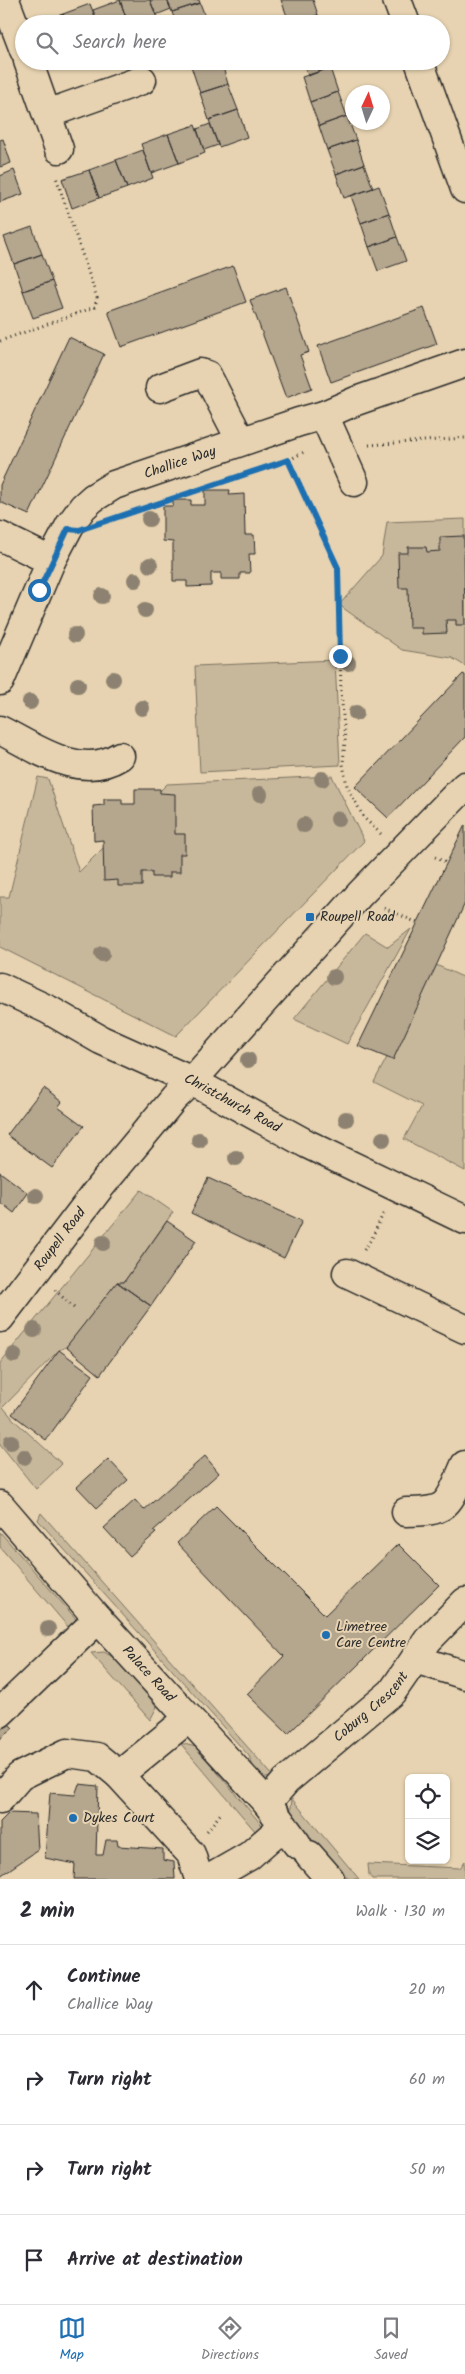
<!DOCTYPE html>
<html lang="en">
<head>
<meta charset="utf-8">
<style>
	body { margin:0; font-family:Kalam,sans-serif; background:#f2f2f3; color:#2b2b33 }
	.controls { position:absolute; right:15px; bottom:15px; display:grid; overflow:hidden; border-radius:8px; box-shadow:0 1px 4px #0004 }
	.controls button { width:45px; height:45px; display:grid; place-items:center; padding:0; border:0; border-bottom:1px solid #e1e1e2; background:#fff; color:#2b2b33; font:25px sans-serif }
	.compass { position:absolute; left:345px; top:85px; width:45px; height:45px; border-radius:50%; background:#fff; box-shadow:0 1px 4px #0004; rotate:4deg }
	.stop { position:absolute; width:15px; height:15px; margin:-11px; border:4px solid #1f6fb2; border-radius:50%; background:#fff }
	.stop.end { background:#1f6fb2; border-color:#fff; box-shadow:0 1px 5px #0008 }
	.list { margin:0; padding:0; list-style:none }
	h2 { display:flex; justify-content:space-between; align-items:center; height:65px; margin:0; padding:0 20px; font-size:21px }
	h2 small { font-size:16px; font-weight:400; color:#7c7c81 }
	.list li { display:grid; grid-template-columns:32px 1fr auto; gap:15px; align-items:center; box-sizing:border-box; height:90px; padding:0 20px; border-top:1px solid #e1e1e2 }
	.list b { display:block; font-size:19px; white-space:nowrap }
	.list p { margin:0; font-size:16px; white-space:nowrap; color:#7c7c81 }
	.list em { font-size:16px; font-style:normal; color:#7c7c81 }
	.icon { flex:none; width:28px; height:28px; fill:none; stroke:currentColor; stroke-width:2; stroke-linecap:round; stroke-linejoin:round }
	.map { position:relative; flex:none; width:465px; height:1879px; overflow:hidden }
	.search { position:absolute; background:#fff; box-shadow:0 1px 4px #0004; left:15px; right:15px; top:15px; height:55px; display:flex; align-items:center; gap:12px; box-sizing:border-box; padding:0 18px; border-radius:28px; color:#7c7c81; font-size:19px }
	.sheet { height:425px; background:#fff }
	nav { display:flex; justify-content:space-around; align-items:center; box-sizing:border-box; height:70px; border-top:1px solid #e1e1e2; background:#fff; font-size:14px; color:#7c7c81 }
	nav a { display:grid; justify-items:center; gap:2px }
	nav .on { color:#1f6fb2 }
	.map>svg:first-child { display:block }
	.green { fill:#c8b89b; stroke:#7a7263 }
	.building { fill:#b5a68e; stroke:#2b2b2b }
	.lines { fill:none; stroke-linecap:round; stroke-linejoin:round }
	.minor-casing { stroke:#2b2b2b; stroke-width:31 }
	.highway-casing { stroke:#2b2b2b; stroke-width:31 }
	.path { stroke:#2b2b2b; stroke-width:3; stroke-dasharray:1 4; stroke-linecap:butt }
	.minor { stroke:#e7d3b1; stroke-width:28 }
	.highway { stroke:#e7d3b1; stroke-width:28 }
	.tree { fill:#8d8271 }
	.route { stroke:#1f6fb2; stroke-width:6 }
	.poi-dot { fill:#1f6fb2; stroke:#e7d3b1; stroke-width:2 }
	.labels { text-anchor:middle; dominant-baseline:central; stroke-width:4; stroke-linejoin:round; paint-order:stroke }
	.street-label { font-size:14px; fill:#2b2b2b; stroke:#e7d3b1 }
	.poi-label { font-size:14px; fill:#2b2b2b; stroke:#e7d3b1; text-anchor:start }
</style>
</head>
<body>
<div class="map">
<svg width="465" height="1879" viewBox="0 0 465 1879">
	<rect width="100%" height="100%" fill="#e7d3b1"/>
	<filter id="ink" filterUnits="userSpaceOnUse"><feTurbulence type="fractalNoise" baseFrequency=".02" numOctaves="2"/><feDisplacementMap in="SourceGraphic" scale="10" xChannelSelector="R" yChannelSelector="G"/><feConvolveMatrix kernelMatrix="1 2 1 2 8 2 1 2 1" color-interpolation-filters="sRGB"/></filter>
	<g filter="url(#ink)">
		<path class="green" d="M465,519V666L452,658L402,650L339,605L382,556L387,522Z
			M335,660L340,765L200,772L195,666Z
			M332,776L364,841L176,1036L0,947V897H9L38,777L48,779L79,872L167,784Z
			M411,929L347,1044L294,1019L365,933L388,947Z
			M436,965L465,978V1171L404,1139L422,1106L374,1082Z
			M141,1190L173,1212L124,1282L117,1283L66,1347L59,1350L3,1407L14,1420L62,1464L36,1489L0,1444V1363Z
			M41,1513L274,1777L258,1779L249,1756L38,1520Z
			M0,1532L76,1619L69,1628L0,1547Z
			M104,1652L120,1661L157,1707L150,1720L91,1653Z
			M180,1743L196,1747L266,1830L261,1838Z
			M292,1799L359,1879H349L290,1816Z
			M465,1861V1879H372L369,1875L368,1864L460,1868Z"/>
		<path class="building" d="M120,0L128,24H98L93,10Z
			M120,0H150L157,18L142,24H128Z
			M150,0H167L171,9L156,15Z
			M167,0H199L200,3L172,12Z
			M281,0H313L318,15L290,24Z
			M200,3L208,24H176L172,12Z
			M90,4L98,24H67L63,14Z
			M63,14L67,24H37L36,23Z
			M318,15L322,24H292Z
			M204,61H221L228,84L200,93L191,66Z
			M303,61H335L337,65L308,76Z
			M330,68L338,92L310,102L302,77Z
			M228,84L238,110L209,120L200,93Z
			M338,92L347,116L319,126L310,102Z
			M238,110L247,137L219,147L209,120Z
			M347,116L356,140L327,150L319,126Z
			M210,124L218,145L204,150L197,129Z
			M195,125L205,153L179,163L168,134Z
			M168,134L179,163L151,173L141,144Z
			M3,139L11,163L0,167V140Z
			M356,140L364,164L336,174L327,150Z
			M143,150L153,178L127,188L116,160Z
			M116,160L127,188L99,198L89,170Z
			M364,164L373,188L344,198L336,174Z
			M14,170L23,194L0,202V176Z
			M89,170L99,198L72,208L62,179Z
			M379,186L389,213L361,223L351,196Z
			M389,213L397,237L369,247L361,223Z
			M32,227L42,254L14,264L4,237Z
			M397,237L406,261L378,271L369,247Z
			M42,254L52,281L23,291L14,264Z
			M233,266L246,302L121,347L108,311Z
			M52,281L62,308L33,318L23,291Z
			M286,287L309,352L300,355L312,388L286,398L250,300Z
			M424,308L437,344L331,382L318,346Z
			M69,337L104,354L29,515L0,502V485Z
			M205,490H230L229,495L244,494L245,535H254L255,554H249L250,573H240V579H221V573H211V586L187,587V581H173V542L163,541V506H173V500H191V505H205Z
			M464,536L465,625H456V620H446L447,633L422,634V628H409L408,588H399L398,553H408V547H426L427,552L440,551V537Z
			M463,674L465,675V737L388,818L355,787Z
			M135,789H160V793L175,794V834H185V854H180V872H170V877H152V872H142V886H118V880L104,881L103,840L94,841L93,806L104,805V799H122V804H135Z
			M465,825V903L393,1060L358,1046Z
			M43,1088L62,1102L58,1107L84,1126L52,1168L7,1135Z
			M0,1172L28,1193L14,1213L0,1202Z
			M208,1178L302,1221L284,1258L191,1213Z
			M167,1221L196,1241L151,1306L117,1282H124Z
			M117,1282L151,1306L100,1375L66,1347Z
			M59,1350L93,1375L46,1440L12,1414Z
			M205,1456L219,1473L153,1531L156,1533L130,1556L104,1528L135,1500L144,1510Z
			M108,1459L128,1480L97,1508L77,1487Z
			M216,1506L325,1615L398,1544L439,1585L288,1734L247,1694L284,1656L177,1543Z
			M0,1715L13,1728L0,1739Z
			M79,1784L98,1786L96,1855H103L106,1840H117L118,1846L163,1849V1860L174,1862L175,1879H74L75,1864L45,1858L50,1793L75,1795Z
			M9,1813L36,1814L38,1850L0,1876V1822Z"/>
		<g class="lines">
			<defs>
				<g id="minor">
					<path d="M5,0L24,50"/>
					<path d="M397,0L406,24"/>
					<path d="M28,61L59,149"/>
					<path d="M419,61L465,189"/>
					<path d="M47,114L142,80"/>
					<path d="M160,388L200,373L207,375L241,441"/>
					<path d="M324,415L354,482"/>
					<path d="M0,536L51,561"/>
					<path id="s1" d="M0,681L51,561L70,525L83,507L93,498L114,485L299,422L324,415L356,401L465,363"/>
					<path d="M0,730C36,748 80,781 120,756"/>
					<path d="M347,1273L465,1329"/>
					<path id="s2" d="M0,1318L100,1187L174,1098L192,1081L360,894L465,786"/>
					<path id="s3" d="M0,1505L98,1619L267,1803L297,1844"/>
					<path d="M406,1512C451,1512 448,1503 465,1465"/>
					<path d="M415,1659L465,1675"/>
					<path d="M0,1713L98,1619"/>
					<path d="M119,1775L191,1854L199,1879"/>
					<path d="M0,1799L20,1776L67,1753L97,1757L119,1775L189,1718"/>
					<path id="s4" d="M267,1803L286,1781L392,1692L428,1640L465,1602"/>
					<path d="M309,1855L330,1879"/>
					<path d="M209,1879L249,1856L283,1826"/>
				</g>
				<g id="highway">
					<path id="s5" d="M0,987L49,1010L101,1040L192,1081L307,1144L465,1220"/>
				</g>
			</defs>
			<use href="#minor" class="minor-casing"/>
			<use href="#highway" class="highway-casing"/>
			<path class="path" d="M0,341L95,307L97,298L56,177
				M369,445L465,438
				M289,460L304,452
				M119,517L289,460L338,568L341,691L345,740L343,764L347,786L364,818L381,834
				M435,857L447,863
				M384,908L418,923
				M364,1250L372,1238L384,1212
				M55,1290L74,1308
				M207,1831L222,1812"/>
			<use href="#minor" class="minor"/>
			<use href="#highway" class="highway"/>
		</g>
		<g class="tree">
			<circle cx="149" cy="519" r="8"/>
			<circle cx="150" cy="565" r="8"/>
			<circle cx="135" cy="580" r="8"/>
			<circle cx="102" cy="596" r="8"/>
			<circle cx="145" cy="610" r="8"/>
			<circle cx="75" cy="635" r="8"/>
			<circle cx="348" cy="663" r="8"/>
			<circle cx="113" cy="679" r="8"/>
			<circle cx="78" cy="685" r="8"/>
			<circle cx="30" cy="702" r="8"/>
			<circle cx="142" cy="708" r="8"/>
			<circle cx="356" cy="713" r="8"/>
			<circle cx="322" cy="779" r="8"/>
			<circle cx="260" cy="794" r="8"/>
			<circle cx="338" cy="819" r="8"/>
			<circle cx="304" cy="825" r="8"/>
			<circle cx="102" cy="954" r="8"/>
			<circle cx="334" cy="977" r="8"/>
			<circle cx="248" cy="1060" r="8"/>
			<circle cx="346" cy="1119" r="8"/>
			<circle cx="383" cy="1139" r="8"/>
			<circle cx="199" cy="1140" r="8"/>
			<circle cx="236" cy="1158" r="8"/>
			<circle cx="36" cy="1196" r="8"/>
			<circle cx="103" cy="1243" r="8"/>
			<circle cx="34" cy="1330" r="8"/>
			<circle cx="14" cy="1355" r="8"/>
			<circle cx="11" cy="1442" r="8"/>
			<circle cx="24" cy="1457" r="8"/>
			<circle cx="48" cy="1629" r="8"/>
		</g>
	</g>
	<g class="lines" filter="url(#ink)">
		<path class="route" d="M39,590L68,529L79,530L288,460L338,568L340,656"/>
	</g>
	<g class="poi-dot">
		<rect x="305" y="912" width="10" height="10" rx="2.5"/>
		<circle cx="326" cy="1635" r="5"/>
		<circle cx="73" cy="1818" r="5"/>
	</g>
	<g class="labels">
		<g class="street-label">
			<text stroke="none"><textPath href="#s1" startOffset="301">Challice Way</textPath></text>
			<text stroke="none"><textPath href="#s5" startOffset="260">Christchurch Road</textPath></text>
			<text stroke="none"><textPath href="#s2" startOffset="99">Roupell Road</textPath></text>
			<text stroke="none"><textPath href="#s3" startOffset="225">Palace Road</textPath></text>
			<text stroke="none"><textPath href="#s4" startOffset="142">Coburg Crescent</textPath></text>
		</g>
		<g class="poi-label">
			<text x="320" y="917">Roupell Road</text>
			<text x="336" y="1627">Limetree<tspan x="336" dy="16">Care Centre</tspan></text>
			<text x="83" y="1818">Dykes Court</text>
		</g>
	</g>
</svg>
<div class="controls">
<button><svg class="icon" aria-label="locate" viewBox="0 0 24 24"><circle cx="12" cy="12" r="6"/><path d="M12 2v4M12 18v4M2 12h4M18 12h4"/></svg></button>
<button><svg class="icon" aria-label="layers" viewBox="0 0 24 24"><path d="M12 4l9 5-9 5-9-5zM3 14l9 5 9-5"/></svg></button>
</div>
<svg class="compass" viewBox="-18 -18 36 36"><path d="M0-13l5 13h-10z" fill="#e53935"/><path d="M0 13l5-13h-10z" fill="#7c7c81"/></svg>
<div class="stop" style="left:39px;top:590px"></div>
<div class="stop end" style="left:340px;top:656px"></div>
<div class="search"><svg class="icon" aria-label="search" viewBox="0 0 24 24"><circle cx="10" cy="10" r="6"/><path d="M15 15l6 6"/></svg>Search here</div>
</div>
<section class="sheet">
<h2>2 min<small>Walk · 130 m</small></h2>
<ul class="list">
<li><svg class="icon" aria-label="ahead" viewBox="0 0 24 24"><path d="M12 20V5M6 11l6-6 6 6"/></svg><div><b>Continue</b><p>Challice Way</p></div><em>20 m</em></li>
<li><svg class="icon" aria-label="right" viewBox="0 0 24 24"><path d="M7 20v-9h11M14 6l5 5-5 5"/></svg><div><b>Turn right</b></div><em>60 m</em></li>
<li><svg class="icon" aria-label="right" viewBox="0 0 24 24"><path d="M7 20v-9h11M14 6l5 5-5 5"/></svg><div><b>Turn right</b></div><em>50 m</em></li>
<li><svg class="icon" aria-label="arrive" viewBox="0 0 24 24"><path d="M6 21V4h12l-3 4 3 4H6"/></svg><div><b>Arrive at destination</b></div></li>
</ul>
</section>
<nav>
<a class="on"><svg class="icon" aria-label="map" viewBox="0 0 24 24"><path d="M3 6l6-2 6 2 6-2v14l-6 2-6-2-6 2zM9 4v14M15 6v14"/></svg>Map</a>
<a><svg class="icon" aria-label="directions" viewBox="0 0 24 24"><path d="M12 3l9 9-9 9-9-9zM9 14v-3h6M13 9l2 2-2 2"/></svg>Directions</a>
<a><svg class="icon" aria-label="saved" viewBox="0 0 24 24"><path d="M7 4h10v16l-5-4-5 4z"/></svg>Saved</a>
</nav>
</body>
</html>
